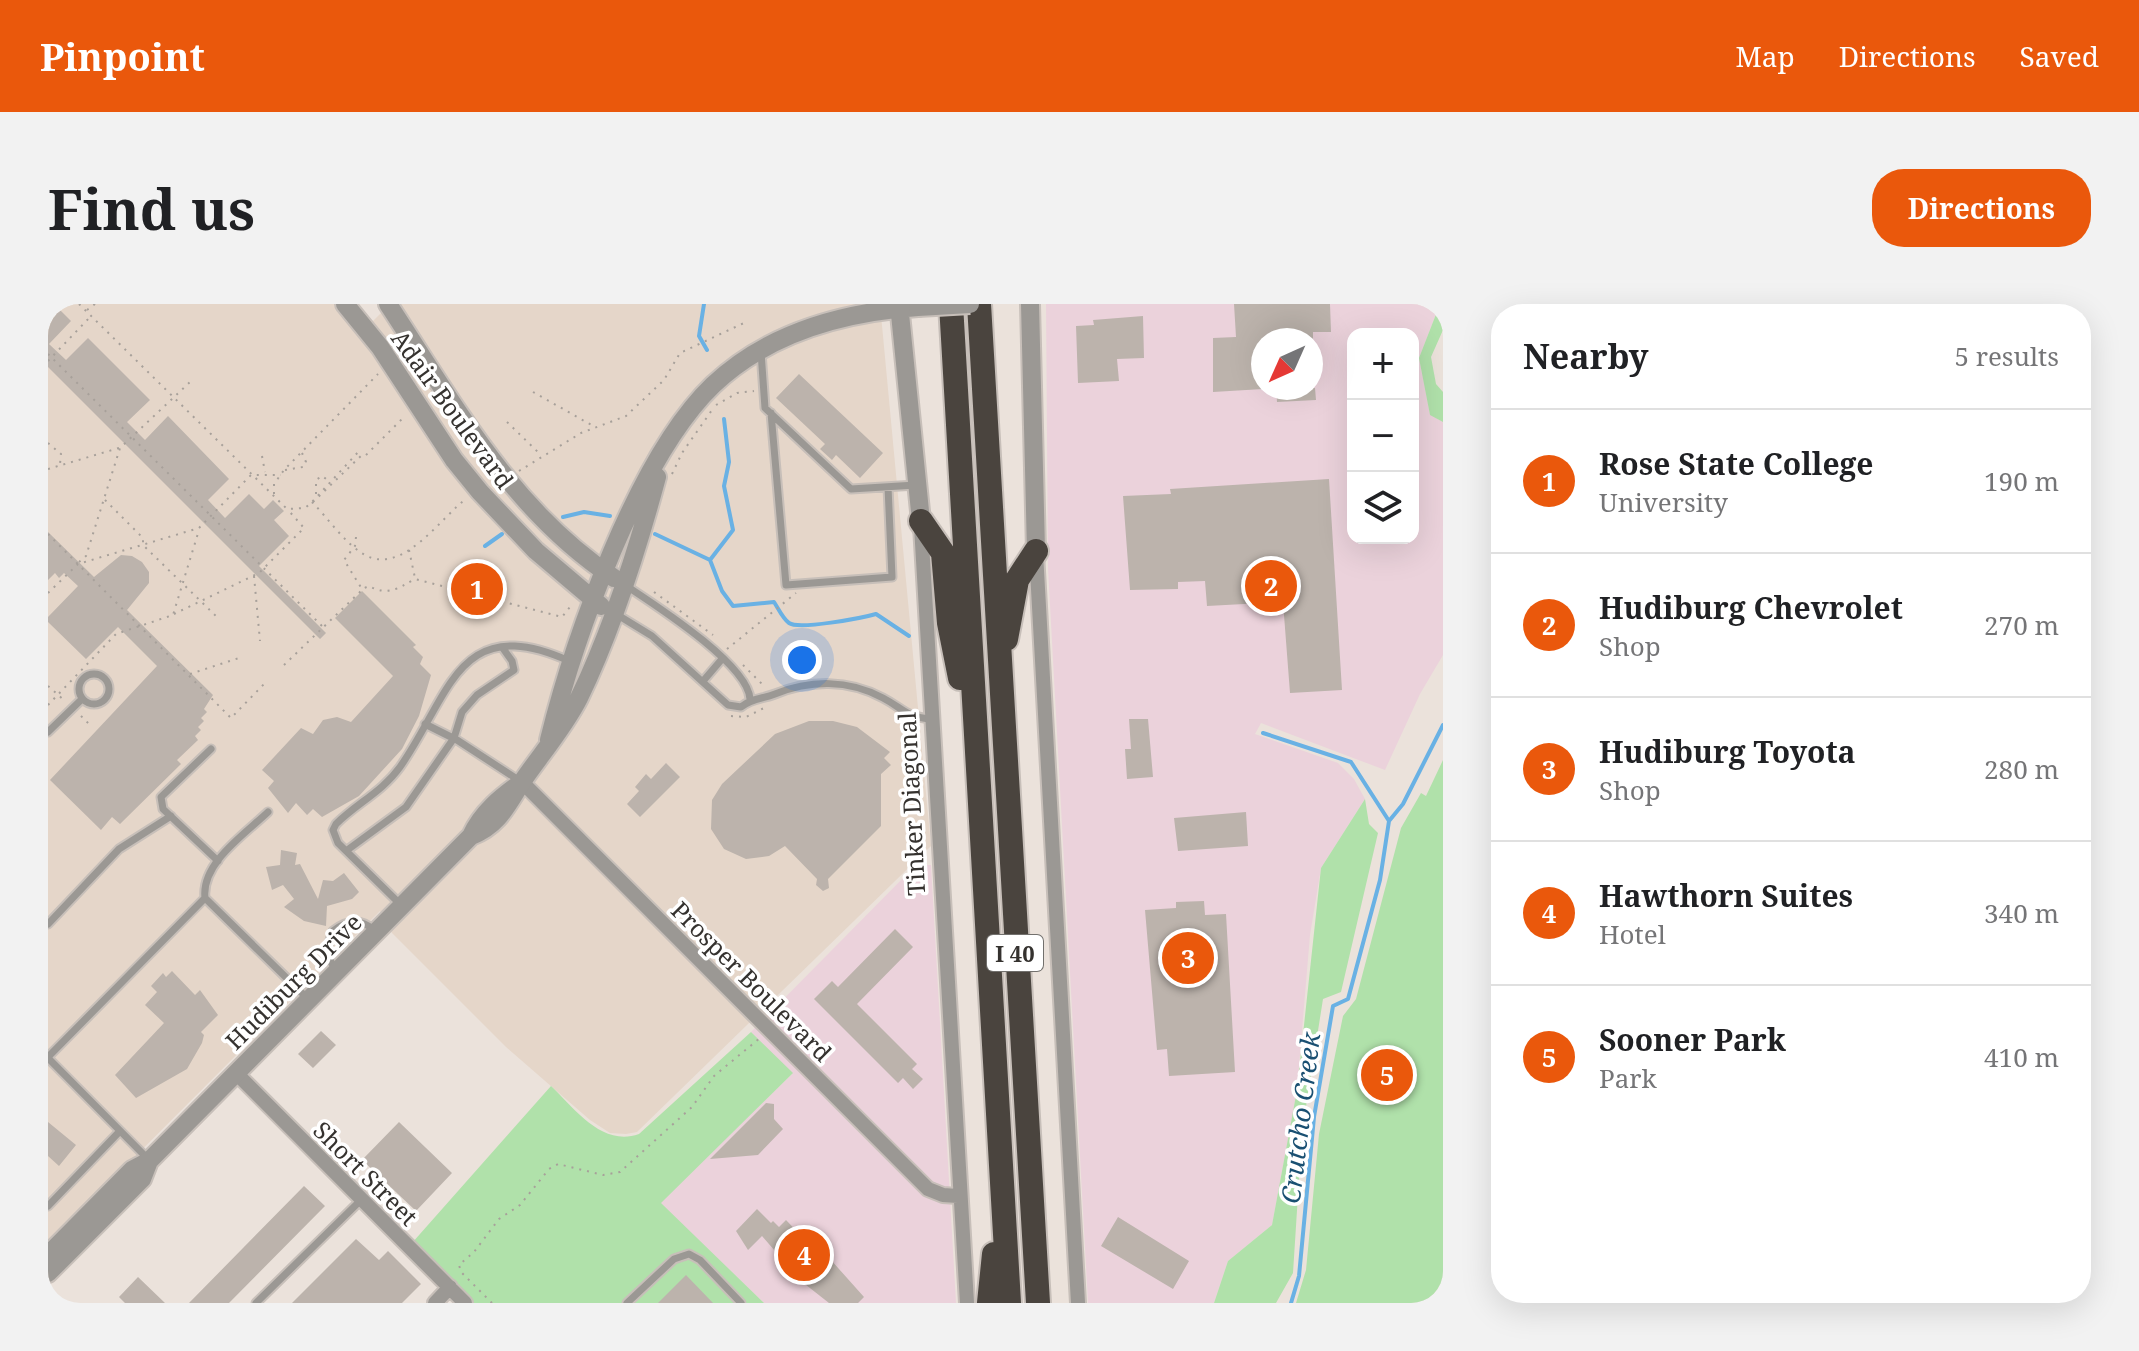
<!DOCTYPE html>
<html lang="en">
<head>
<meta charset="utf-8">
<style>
	body { margin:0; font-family:"Noto Serif",serif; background:#f2f2f2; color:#202124 }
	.controls { position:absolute; right:24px; top:24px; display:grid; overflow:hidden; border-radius:16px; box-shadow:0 8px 32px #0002 }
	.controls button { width:72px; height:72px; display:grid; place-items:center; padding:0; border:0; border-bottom:2px solid #e0e0e0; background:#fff; color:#202124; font:40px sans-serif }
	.compass { position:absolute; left:1203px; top:24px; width:72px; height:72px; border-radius:50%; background:#fff; box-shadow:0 8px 32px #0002; rotate:225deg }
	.you { position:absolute; left:754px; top:356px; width:28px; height:28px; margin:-20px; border:6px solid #fff; border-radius:50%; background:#1a73e8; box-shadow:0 0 0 12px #1a73e833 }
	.badge { display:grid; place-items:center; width:52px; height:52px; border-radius:50%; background:#ea580c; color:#fff; font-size:26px; font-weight:700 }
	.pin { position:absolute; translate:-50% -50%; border:4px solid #fff; box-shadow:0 2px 8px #0006 }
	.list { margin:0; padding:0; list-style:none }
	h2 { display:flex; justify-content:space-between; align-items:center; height:104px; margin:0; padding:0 32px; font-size:34px }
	h2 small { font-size:26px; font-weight:400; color:#757577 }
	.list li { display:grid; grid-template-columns:52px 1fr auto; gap:24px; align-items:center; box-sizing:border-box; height:144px; padding:0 32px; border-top:2px solid #e0e0e0 }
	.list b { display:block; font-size:30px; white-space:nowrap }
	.list p { margin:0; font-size:26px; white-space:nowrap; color:#757577 }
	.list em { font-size:26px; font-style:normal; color:#757577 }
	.icon { flex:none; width:44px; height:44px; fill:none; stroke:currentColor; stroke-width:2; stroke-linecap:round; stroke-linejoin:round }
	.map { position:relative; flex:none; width:1395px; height:999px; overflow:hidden; border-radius:32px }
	header { display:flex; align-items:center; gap:48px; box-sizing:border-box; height:112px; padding:0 40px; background:#ea580c; color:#fff }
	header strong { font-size:38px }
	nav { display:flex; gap:44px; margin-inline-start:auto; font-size:28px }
	.intro { display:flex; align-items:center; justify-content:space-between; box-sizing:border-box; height:192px; padding:0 48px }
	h1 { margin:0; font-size:56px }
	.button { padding:20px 36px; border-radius:32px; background:#ea580c; color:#fff; font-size:28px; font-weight:700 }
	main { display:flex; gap:48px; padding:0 48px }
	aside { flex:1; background:#fff; border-radius:32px; box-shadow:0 8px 32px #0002 }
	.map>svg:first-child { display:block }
	.commercial { fill:#ebd2db; fill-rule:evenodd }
	.built { fill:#e5d6c9 }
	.green { fill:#b0e1aa }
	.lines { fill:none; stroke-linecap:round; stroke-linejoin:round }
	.stream { stroke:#69b1e4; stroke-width:4 }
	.building { fill:#bcb3ac }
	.service-casing { stroke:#c7bfb9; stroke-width:11 }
	.minor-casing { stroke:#c7bfb9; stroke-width:18 }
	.tertiary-casing { stroke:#c7bfb9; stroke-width:22 }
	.motorway-casing { stroke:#c7bfb9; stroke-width:28 }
	.path { stroke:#a7a09a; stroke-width:2; stroke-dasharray:2 6; stroke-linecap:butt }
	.service { stroke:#9b9894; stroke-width:7 }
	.minor { stroke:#9b9894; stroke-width:14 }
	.tertiary { stroke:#9b9894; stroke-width:18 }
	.motorway { stroke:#4a443e; stroke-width:24 }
	.tertiary-bridge-casing { stroke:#c7bfb9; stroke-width:22; stroke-linecap:butt }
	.tertiary-bridge { stroke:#9b9894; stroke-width:18 }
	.labels { text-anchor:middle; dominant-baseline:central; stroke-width:7; stroke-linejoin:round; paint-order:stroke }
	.shield { fill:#fff; stroke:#72706d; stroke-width:2 }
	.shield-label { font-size:22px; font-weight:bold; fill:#35322f }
	.street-label { font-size:24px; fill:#35322f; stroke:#fff }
	.water-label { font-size:26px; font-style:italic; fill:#1a5072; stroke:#fff }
</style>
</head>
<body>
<header>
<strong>Pinpoint</strong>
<nav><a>Map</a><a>Directions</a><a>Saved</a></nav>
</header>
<div class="intro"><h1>Find us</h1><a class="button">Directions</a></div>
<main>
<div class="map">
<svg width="1395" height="999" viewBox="0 0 1395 999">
	<rect width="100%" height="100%" fill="#ebe2db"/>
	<path class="commercial" d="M998,0H1392L1371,54L1382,110L1395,118V351L1372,390L1337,466L1213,419L1207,430L1290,459L1306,475L1317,495L1273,564L1262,631L1249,786L1224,921L1180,957L1166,999H1040L1000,264ZM1305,30H1365V234H1305ZM1215,36H1263V84H1215Z
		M876,561H883L908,999H716L612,899L744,770L703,728L862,567Z"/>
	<path class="built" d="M0,0H288L315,27L342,0H832L883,542L589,828L578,830L562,829L542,816L458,743L344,629L332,607L0,940Z"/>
	<path class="green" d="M1392,0H1395V26L1383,53L1388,80L1395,88V118L1382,111L1371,54Z
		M1395,456V999H1248L1258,966L1271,830L1295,712L1308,695L1353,524L1373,489L1378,492Z
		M1317,495L1321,520L1330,529L1293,688L1275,695L1254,828L1245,969L1228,999H1166L1180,957L1224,921L1249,786L1273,564Z
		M703,728L745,769L613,899L716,999H426L364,939L503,782C527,805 554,843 591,830Z"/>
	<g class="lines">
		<path class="stream" d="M656,0L651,32L659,46
			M676,115L681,158L676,182L685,226L662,256L674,287L685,302L726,298C730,304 735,315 741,319C751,326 814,314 828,310L861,332
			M515,213L536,208L562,212
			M607,230L662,256
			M437,242L454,230
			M1215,429L1303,458L1341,517
			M1243,999L1251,972L1266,813L1285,702L1300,695L1332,576L1341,517L1355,500L1395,421"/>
	</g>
	<path class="building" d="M0,0H6L23,17L1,40L18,56L40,34L102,96L79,118L97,136L120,112L181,175L160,196L177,214L201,190L216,205L225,196L236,207L226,216L241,232L211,262L278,329L272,335L0,63Z
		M1186,0H1282L1283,28H1265V36H1215V85L1165,88V34L1188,33Z
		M1095,12L1096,54L1069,55L1071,77L1030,79L1028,22L1046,21L1045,16Z
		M751,70L835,149L812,174L788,151L784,156L772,145L777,140L728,94Z
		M1228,84H1267L1268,96L1229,98Z
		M1281,175L1294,386L1242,389L1235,298L1159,302L1157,277L1130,278V285L1082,286L1075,192L1123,190L1122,185Z
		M0,228L46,273L73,251L84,252L94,258L101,268V279L79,306L165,391L156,405L159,408L153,414L156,417L150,423L153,426L147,432L150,436L129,456L133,460L72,520L64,513L53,526L2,476L109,362L70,323L38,355L0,318V313L30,282L16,269L11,274L7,269L0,276Z
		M314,287L368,341L365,343L375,353L372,360L383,371L371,412L354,445L311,492L274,513L265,505L259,511L248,499L240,509L220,484L226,477L214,466L253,424L265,430L275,416L289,413L303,418L345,372L287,314Z
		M1081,415H1100L1105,473L1079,475L1077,445H1083Z
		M761,417H785L809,423L842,448L836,454L843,461L833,470V522L780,575L781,584L775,587L768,581L769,575L737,542L721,552L698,555L676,545L663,525L664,496L674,480L727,430Z
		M618,459L632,473L592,513L579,500L591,487L587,483L598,470L603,475Z
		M1198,508L1200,542L1130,547L1126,514Z
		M233,546L249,549L247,561L252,560L270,595L275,576L285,577L296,569L311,588L304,595L279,602L278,622L256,617L236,603L246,595L235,581L224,586L218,563L232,561Z
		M1156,597L1157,611L1178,610L1187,768L1121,772L1119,745L1109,746L1097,606L1128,604V598Z
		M847,625L865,643L809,700L869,760L864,765L875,775L865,785L855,774L850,779L766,695L784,677L790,683Z
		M124,667L147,691L152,686L170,711L153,728L156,731L154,739L139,765L88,794L67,771L116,719L97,701L109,688L103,682L115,669L118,673Z
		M273,727L288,741L265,764L250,750Z
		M718,799L726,800V815L735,825L710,851L662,855Z
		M0,818L28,841L11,862L0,852Z
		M351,818L404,869L368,907L314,856Z
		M256,882L277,902L181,999H141Z
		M709,905L723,919L725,917L731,923L738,916L762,941L766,937L816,993L810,999H781L753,977L714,932L700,946L688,927Z
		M1070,913L1141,957L1125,985L1053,942Z
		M308,935L331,956L340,947L373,980L354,999H244Z
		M638,971L665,999H610Z
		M90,973L117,999H77L71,993Z"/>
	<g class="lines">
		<defs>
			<path id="service" d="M713,48L717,104L803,185L868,181
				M723,109L738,281L844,273L840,183
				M577,281C607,301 700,360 702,395
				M568,310L604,332L680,401L693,403C704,394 714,395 727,390C762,376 800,375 835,394C856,405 857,413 884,415
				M31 385a15 15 0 1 1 30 0a15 15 0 1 1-30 0Z
				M656,376L674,355
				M377,420L409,436L472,477
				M0,428L34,395
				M163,445L113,493L115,505L170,557
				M220,508C197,530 153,559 157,594L259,694
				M298,547L358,503L406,434L414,408L429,391L466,366L464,357L454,343
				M352,600L290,539L285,526L288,520C309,499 334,488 352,463C402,392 410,307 521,357
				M0,620L71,545L123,512
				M287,665L278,649L285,627C299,616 312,614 326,626
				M0,753L157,594
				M0,754L100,855
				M0,902L72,827
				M208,999L314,895
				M579,999L626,955L641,950L652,956L693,999"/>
			<path id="minor" d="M873,222L919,999
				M988,249L1030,999
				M474,478L880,885L895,891L910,892
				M188,769L417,999
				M387,999L402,983"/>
			<path id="tertiary" d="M297,0L332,43L406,156L432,188L488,247L553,302
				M340,0C406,100 463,206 566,274
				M851,0L873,217
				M982,0L988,247
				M501,436C526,335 589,154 665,81C720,29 796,8 870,3
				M423,532C452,521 460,499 476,475C494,449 517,422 531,394C565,324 589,247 609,173
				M0,951L84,866L101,857L423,532C434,508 453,493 474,478
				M0,969L94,875L101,857"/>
			<path id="motorway" d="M903,0L961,999
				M931,0L990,999
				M873,217L895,249L901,319L912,374
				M958,335L969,276L988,247
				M941,999L946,950"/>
		</defs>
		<use href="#service" class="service-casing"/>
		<use href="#minor" class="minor-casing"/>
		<use href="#tertiary" class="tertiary-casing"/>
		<use href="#motorway" class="motorway-casing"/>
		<path class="path" d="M31,0L239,205L257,204L264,198L312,146
			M39,6L47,0
			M0,50L275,323
			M0,57L43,12
			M485,88L547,123
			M668,101L689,89L706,87
			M459,118L492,150
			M0,139L13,150L12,160
			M318,151L357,112
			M214,152L217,168
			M0,165L71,144
			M237,166L255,163L258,158L254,149
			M471,167L533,129L578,112L616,76L632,49L698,18
			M624,170L634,149L664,106
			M226,190V180L236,166L330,70
			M268,190V176L274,172L281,177
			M57,196L95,234V241L171,315
			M264,198C280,214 297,240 317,251C355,272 393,213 419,194
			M265,198L316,149
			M0,230L183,414L218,378
			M308,233L307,242L296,256L314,285L321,282C340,292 349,285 367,275L514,313L525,299
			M361,246L367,274
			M31,258L38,252L72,144L142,78
			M206,272L212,337
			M606,288L665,331
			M0,289L30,260L151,224L203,171H233
			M126,310L211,269L256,224L241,207
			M679,345L748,289
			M236,361L313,287
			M695,361L716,382
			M142,370L194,353
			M0,382L17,397
			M0,401L68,330L125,311L151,226
			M33,412L41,420
			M683,412L698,413L718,403
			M444,999L413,968L411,961L426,948L451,915L472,901L501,865L510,860L555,871L572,868L644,803L666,772L712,734"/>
		<use href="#service" class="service"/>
		<use href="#minor" class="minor"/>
		<use href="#tertiary" class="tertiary"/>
		<use href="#motorway" class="motorway"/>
		<defs>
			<path id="tertiary-bridge" d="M870,3L922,0"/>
		</defs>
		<use href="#tertiary-bridge" class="tertiary-bridge-casing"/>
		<use href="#tertiary-bridge" class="tertiary-bridge"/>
	</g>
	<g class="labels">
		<rect class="shield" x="939" y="631" width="56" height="36" rx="6"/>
		<g class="shield-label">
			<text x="967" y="649">I 40</text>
		</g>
		<g class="street-label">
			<text transform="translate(405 105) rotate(54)">Adair Boulevard</text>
			<text transform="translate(863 500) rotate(-93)">Tinker Diagonal</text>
			<text transform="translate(245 677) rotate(-45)">Hudiburg Drive</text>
			<text transform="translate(704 677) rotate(45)">Prosper Boulevard</text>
			<text transform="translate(318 869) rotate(45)">Short Street</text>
		</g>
		<g class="water-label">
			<text transform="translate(1252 814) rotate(-83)">Crutcho Creek</text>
		</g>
	</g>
</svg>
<div class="controls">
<button>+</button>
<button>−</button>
<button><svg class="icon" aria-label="layers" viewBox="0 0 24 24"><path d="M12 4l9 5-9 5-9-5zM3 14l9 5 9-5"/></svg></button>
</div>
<svg class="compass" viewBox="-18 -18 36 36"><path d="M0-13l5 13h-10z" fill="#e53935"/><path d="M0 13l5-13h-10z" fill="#757577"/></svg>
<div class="you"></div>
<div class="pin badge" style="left:429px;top:285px">1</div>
<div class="pin badge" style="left:1223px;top:282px">2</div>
<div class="pin badge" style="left:1140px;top:654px">3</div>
<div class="pin badge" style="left:756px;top:951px">4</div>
<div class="pin badge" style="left:1339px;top:771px">5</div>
</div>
<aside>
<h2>Nearby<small>5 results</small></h2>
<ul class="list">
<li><span class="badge">1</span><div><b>Rose State College</b><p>University</p></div><em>190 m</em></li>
<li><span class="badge">2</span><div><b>Hudiburg Chevrolet</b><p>Shop</p></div><em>270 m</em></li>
<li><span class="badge">3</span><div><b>Hudiburg Toyota</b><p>Shop</p></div><em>280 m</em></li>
<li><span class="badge">4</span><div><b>Hawthorn Suites</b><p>Hotel</p></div><em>340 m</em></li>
<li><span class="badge">5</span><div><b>Sooner Park</b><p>Park</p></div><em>410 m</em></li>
</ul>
</aside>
</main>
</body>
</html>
